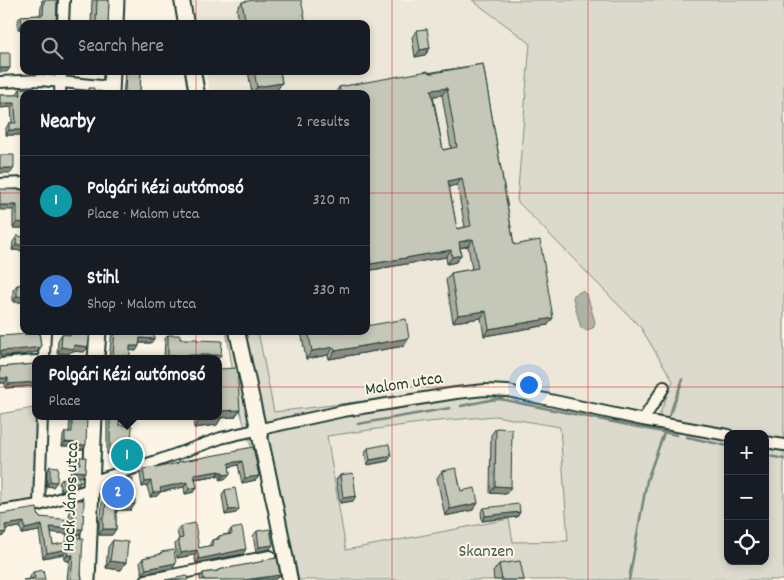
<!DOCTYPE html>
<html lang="en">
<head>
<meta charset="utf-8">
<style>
	body { margin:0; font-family:Dekko,sans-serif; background:#20242c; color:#f1f3f6 }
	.controls { position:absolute; right:15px; bottom:15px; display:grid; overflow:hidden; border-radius:10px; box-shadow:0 2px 8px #0003 }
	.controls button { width:45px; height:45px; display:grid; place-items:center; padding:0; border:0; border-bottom:1px solid #363941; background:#171b24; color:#f1f3f6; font:25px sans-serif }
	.you { position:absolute; left:528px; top:384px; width:18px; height:18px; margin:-12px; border:4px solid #fff; border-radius:50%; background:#1a73e8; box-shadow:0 0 0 8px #1a73e833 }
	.badge { display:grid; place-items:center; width:32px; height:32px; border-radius:50%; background:#2563eb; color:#fff; font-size:16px; font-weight:700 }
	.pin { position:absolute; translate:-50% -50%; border:2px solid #fff; box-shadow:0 1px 5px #0006 }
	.popup { position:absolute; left:32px; top:355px; width:190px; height:65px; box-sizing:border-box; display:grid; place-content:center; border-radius:10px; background:#171b24; filter:drop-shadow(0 1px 4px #0005); font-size:16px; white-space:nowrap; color:#9ea1a6 }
	.popup b { font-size:19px; color:#f1f3f6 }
	.popup::after { content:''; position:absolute; left:50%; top:100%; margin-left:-10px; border:10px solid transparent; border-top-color:#171b24 }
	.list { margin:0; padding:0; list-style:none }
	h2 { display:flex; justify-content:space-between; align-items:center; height:65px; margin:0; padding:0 20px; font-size:21px }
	h2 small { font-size:16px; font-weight:400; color:#9ea1a6 }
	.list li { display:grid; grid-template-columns:32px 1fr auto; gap:15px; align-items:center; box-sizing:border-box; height:90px; padding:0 20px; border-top:1px solid #363941 }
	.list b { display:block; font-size:19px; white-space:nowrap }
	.list p { margin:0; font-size:16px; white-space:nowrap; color:#9ea1a6 }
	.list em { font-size:16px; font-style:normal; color:#9ea1a6 }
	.icon { flex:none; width:28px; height:28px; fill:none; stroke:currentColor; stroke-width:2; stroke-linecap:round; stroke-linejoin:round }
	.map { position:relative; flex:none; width:784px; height:580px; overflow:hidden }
	.search { position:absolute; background:#171b24; box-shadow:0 2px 8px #0003; left:20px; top:20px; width:350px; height:55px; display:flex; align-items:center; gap:12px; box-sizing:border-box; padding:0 18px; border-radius:10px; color:#9ea1a6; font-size:19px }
	.panel { position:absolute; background:#171b24; box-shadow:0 2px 8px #0003; left:20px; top:90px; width:350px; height:245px; border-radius:10px }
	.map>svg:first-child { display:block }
	.built { fill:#ece7d8 }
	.green { fill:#dcdacc; stroke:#7e8c80; fill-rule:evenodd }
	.water { fill:#aeb3a7; stroke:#758479 }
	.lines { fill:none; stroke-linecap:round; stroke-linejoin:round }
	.stream { stroke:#758479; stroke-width:2.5 }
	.street-casing { stroke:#1f3d34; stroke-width:14 }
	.secondary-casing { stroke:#1f3d34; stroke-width:18 }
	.primary-casing { stroke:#1f3d34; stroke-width:19 }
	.street { stroke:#fcf5e5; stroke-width:10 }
	.secondary { stroke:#fcf5e5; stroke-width:14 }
	.primary { stroke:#fcf5e5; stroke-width:15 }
	.wall { fill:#a9ab9f; stroke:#1f3d34; fill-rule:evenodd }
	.shaded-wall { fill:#8a8b82; stroke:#1f3d34 }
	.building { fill:#c5c7b9; stroke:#1f3d34; fill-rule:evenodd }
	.grid { fill:none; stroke:#d62828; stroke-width:1; stroke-opacity:0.55 }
	.labels { text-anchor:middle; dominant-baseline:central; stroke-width:4; stroke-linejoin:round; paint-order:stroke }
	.street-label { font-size:18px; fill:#1f3d34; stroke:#fcf5e5 }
	.park-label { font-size:18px; fill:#455c52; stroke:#fcf5e5 }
</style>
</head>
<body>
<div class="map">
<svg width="784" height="580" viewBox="0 0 784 580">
	<rect width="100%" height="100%" fill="#fcf5e5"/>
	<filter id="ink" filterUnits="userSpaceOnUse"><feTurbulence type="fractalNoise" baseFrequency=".02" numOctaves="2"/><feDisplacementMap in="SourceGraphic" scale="10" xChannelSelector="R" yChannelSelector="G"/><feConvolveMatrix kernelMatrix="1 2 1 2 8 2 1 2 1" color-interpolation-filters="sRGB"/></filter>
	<g filter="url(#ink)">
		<path class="built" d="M192,0H472L530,43L517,201L641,328L673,381L659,416L497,385L274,412L258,331H366V94H210L206,71H366V24H196Z
			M495,416L560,427L568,541L513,542L508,520L346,550L327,436L427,422Z"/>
		<path class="green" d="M472,0H784V580H282L264,488L239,408L226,331H258L274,412L497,385L659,416L673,381L641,328L517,201L530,43ZM495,416L560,427L568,541L513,542L509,519L346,550L327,436L427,422ZM728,434H765V561H728Z
			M33,408L37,429L35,500L0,506V414Z"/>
		<path class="water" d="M582,291L587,295L595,322L593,328L586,330L581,328L573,298L574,295Z"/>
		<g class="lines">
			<path class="stream" d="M461,406L490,400L500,399L677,435
				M669,416L683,379
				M358,424L450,408
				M687,437L728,446
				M765,455L784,459
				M629,580L647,480L665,430"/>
			<defs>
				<path id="street" d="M63,24L64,0
					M0,82L41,80L111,87
					M60,94L61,71
					M0,184L24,183
					M44,359L45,331
					M0,364L36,361
					M643,420L664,387
					M765,442L784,445
					M91,482L160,460L221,438L238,434L343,411L456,393L485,390L508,391L643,420L728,435
					M39,505L42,416
					M0,511L39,505L91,489
					M146,580L270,556"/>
				<path id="secondary" d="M182,0L186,24
					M193,71L197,94
					M237,331L276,510L290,580"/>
				<path id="primary" d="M115,24L116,0
					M111,94L112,71
					M96,359L98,331
					M87,580L94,416"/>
			</defs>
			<use href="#street" class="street-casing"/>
			<use href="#secondary" class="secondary-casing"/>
			<use href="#primary" class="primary-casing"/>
			<use href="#street" class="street"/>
			<use href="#secondary" class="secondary"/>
			<use href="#primary" class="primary"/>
		</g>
		<path class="wall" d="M42,0H57L56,24H24V29H18V20L21,16L40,15Z
			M92,0H109L108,24H91Z
			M242,2L306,24H239L237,9Z
			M417,30L430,48L425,55L415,57L412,37Z
			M483,64L514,245L548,325L484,336L481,318L453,322L446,280L451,273L472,269L468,246L460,248L461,255L456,262L447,264L446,257L366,271V94H335L339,87ZM442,95L451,148L443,150L433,96ZM457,185L465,227L457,229L449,186Z
			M130,71H141L140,93L157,94H123L125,75L126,72H130Z
			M248,71H280L282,83L277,90L252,94Z
			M20,89L24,135H6V128L9,123H12L11,107L0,108V95H17V94Z
			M24,190V228H13V210Z
			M17,236L24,237V251L12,250L13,242Z
			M24,273V305H23V302H13V290L17,285H23Z
			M24,331H39L41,347L37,352L21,355L0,356V336L25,335Z
			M70,331H90L88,347L84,352L72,351L69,354L57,353L58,340L62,334L68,335Z
			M112,331H159L158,333H154L151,343H140L136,351L130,350L128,359H109Z
			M301,331H330L404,346L329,359L328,355L306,359Z
			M168,335L180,339L197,340L218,359H164L165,339Z
			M36,364V386L5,388V383H0V367Z
			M70,416H87L83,449H73V446H62L63,436L65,432H69Z
			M107,416H120L119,425L130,462L119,463V454H107Z
			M193,416H218L235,417L221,418L217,425L194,428Z
			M496,428L506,494L490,493L491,435Z
			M368,448L391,456L388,461L367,465L365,452Z
			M237,450L259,476L256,480L242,483L238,465L229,467L230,474L227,478L220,480V476L216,477V476L195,479L197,487L194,492L185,494L184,487L160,492L157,496L150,497L147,486L142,487L140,474L143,469L156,468L176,464L178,462L236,452Z
			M80,457L82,477L77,476L78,486L61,491L59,483L62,479L70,476L71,468L74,463H77V462Z
			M50,466L53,487L47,486V471Z
			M442,471L461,491L478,503L473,510L445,516L437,478Z
			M340,475L353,501L340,503L336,480Z
			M113,478L132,497L131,510H118L116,513V529L112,535H99V521L101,518L102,502L106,496H108L109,484Z
			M225,490L236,513L225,515L222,495Z
			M73,500L80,534H77V538L82,580H67L69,561L64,560V554L43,558L39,531L22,534L20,527L5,529L6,532L2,537L0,514L69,520L70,505ZM51,532L67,534L66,543L53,545Z
			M484,508L520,512L517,517L482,521L481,512Z
			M181,526L199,548L209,546L212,540L216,539L219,536L228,534L231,529L243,554L196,563L194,555L177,558L175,544L179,539L177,531Z
			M257,531L270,549L256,552L253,536Z
			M113,540L121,570L106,568L108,547Z
			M161,552L176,563L173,568L142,574L140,562L143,558L159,555Z
			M263,560L280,575L276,579L200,580V578L203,573L217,571L218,570L262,562Z
			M499,564L524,580H494L493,572Z
			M33,572L45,580L30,579V577Z"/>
		<path class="shaded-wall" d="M22,24H24V29H18Z
			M430,48L425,55L415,57L420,50Z
			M0,68H10L7,72H0Z
			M70,71H102L101,73Z
			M282,83L277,90L252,94L257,87Z
			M447,88L442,95L427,97L431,90Z
			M0,103H15L11,107L0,108Z
			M9,130H24V135H6Z
			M0,168H14L11,173H0Z
			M462,178L457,185L443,188L448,181Z
			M0,205H17L13,210H0Z
			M17,222L24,223V228H13Z
			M473,239L468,246L454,249L459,242Z
			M16,245H24V251L12,250Z
			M451,250L446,257L366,271L371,264Z
			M461,255L456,262L447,264L452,257Z
			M17,296L24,297V301L23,302H13Z
			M486,311L481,318L453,322L458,315Z
			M553,318L548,325L484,336L489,329Z
			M140,338L154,339L151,343H137Z
			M409,338L404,346L329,359L335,351Z
			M74,345L88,347L84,352L72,351L69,354L57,353L61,347Z
			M130,346H139L136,351L127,350Z
			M41,347L37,352L21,355L0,356V351Z
			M334,347L328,355L306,359L312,351Z
			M113,355L130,356L128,359H110Z
			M197,355H221L218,359H166L168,356Z
			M0,378H8L5,383H0Z
			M36,382V386L5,388L8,384Z
			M240,410L235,417L216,418L221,411Z
			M221,418L217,425L194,428L199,421Z
			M65,442L76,443L73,446H62Z
			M76,445H86L83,449H73Z
			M121,450L119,454H107L110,451Z
			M391,456L388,461L367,465L370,460Z
			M132,459L130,462L119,463L121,460Z
			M242,461L238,465L225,468L229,463Z
			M74,471L85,472L82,477L70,476Z
			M219,471L216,476L191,479L194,475Z
			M219,472H223L220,476L216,477Z
			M230,474L227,478L220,480L223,475Z
			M259,476L256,480L242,483L245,478Z
			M50,481L57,482L53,487L47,486Z
			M81,481L78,486L61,491L64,486Z
			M151,481L147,486L142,487L145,482Z
			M187,482L184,487L160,492L157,496L150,497L153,493L160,488Z
			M495,486L511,487L506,494L490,493Z
			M197,487L194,492L185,494L189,489Z
			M356,496L353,501L340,503L343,498Z
			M478,503L473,510L445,516L450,509Z
			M118,504H135L131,510H118L114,515Z
			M239,509L236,513L225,515L229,510Z
			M520,512L517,517L482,521L485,516Z
			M24,522L20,527L1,530L5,525Z
			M42,525L39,531L22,534L25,529Z
			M50,527L70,529L67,534L46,532Z
			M77,529H83L80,534H74Z
			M103,529H116L112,535H99Z
			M6,532L2,537H0V533Z
			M273,545L270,549L256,552L259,547Z
			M68,549L64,554L43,558L47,553Z
			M246,549L243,554L196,563L199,559Z
			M197,550L194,555L177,558L181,553Z
			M67,555H73L69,561L64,560Z
			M110,561L126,563L121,570L106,568Z
			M176,563L173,568L142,574L146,569Z
			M280,575L276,579L244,580Z"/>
		<path class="building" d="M44,0H57L56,24H22L21,16L43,15Z
			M97,0H109L108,24H96Z
			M254,0H301L306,24H246L242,2Z
			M427,29L430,48L420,50L417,30Z
			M0,53H10V68H0Z
			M483,64L514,245L540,240L553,318L489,329L486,311L458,315L451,273L478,268L473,239L459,242L461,255L452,257L451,250L371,264L366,238V94H341L339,87L428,71L429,73H433ZM447,88L457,147L443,150L431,90ZM462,178L471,226L457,229L448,181Z
			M131,71H141L140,93H157V94H125L126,72L131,73Z
			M254,71H280L282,83L257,87Z
			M33,88L34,94H24V130H9V123H16L15,103H0V95H21L20,89Z
			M89,88H94V94H89Z
			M0,155H14V168H0Z
			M0,189L24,190V223L17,222V205H0Z
			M17,236L24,237V245H16Z
			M17,285H24V297L17,296Z
			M406,319L409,338L335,351L334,347L312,351L308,331H330V332L366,331V326Z
			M29,331H39L41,347L25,349L0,351V336L29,334Z
			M71,331H90L88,347L74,345L73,349L61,347L62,334L71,335Z
			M115,331H154V339L140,338L139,346H130V356L113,355Z
			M168,335H180V339H197V340L222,341L221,355H197L168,356Z
			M36,364V382L8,384V378H0V367Z
			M237,368L240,410L221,411V418L199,421V416H218V369Z
			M72,416H87L86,445H76V443L65,442V432H72Z
			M110,416H120L119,425L132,426L131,443H133L132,459L121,460V450L110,451Z
			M496,428L512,429L511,487L495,486Z
			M389,444L391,456L370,460L368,448Z
			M253,447L259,476L245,478L242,461L229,463L230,474L223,475V472H219V471L194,475L197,487L189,489L187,482L160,488L161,491L153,493L151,481L145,482L143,469L156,467V468L178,463V462L237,451V450Z
			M80,457H86L85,472L74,471V463L80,464Z
			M50,466L58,467L57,482L50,481Z
			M456,468L461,491L475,488L478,503L450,509L442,471Z
			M353,473L356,496L343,498L340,475Z
			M76,475L81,481L64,486L62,479Z
			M116,477L133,478L132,497H135V504H118V509H116V529H103V516H105L106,496H112L113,478Z
			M235,488L239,509L229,510L225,490Z
			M73,500H84L83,529H77V538H83L81,574L82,580H71L73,555H67L68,549L47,553L42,525L25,529L24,522L5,525L6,532L0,533V514L37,508L39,517L73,520ZM50,527L70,529L69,542L53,545Z
			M519,504L520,512L485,516L484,508Z
			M195,523L199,548L213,545L212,540L219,539V536L232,534L231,529L242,527L246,549L199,559L197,550L181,553L178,539L183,538L181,526Z
			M270,529L273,545L259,547L257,531Z
			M113,540L128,542L126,563L110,561Z
			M174,550L176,563L146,569L143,558L161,554V552Z
			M277,558L280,575L244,580H204L203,573L218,571V570L249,564L264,561L263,560Z
			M520,561L524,580H502L499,564Z
			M43,570L45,580H23L35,578L33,572Z
			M187,576L188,580H165Z"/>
	</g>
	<path class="grid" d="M196,0V24M392,0V580M588,0V580M196,71V94M0,193H24M366,193H784M196,331V580M0,387H784"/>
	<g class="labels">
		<g class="street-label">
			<text transform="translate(404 385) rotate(-9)">Malom utca</text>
			<text transform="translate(72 497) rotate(-88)">Hock János utca</text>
		</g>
		<g class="park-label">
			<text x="486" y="552">Skanzen</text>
		</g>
	</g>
</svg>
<div class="controls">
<button>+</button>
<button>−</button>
<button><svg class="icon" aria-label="locate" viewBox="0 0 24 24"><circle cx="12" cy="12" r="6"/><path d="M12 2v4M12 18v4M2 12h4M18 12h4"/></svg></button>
</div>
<div class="you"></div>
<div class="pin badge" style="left:127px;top:455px;background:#0f9aa8">1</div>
<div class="popup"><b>Polgári Kézi autómosó</b>Place</div>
<div class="pin badge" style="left:118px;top:492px;background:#3f7fe0">2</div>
<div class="search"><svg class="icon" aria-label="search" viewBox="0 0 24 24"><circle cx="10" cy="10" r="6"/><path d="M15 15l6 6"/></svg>Search here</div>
<section class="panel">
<h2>Nearby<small>2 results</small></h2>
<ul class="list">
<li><span class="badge" style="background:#0f9aa8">1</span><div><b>Polgári Kézi autómosó</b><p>Place · Malom utca</p></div><em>320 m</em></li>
<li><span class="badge" style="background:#3f7fe0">2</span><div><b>Stihl</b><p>Shop · Malom utca</p></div><em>330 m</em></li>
</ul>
</section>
</div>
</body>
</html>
